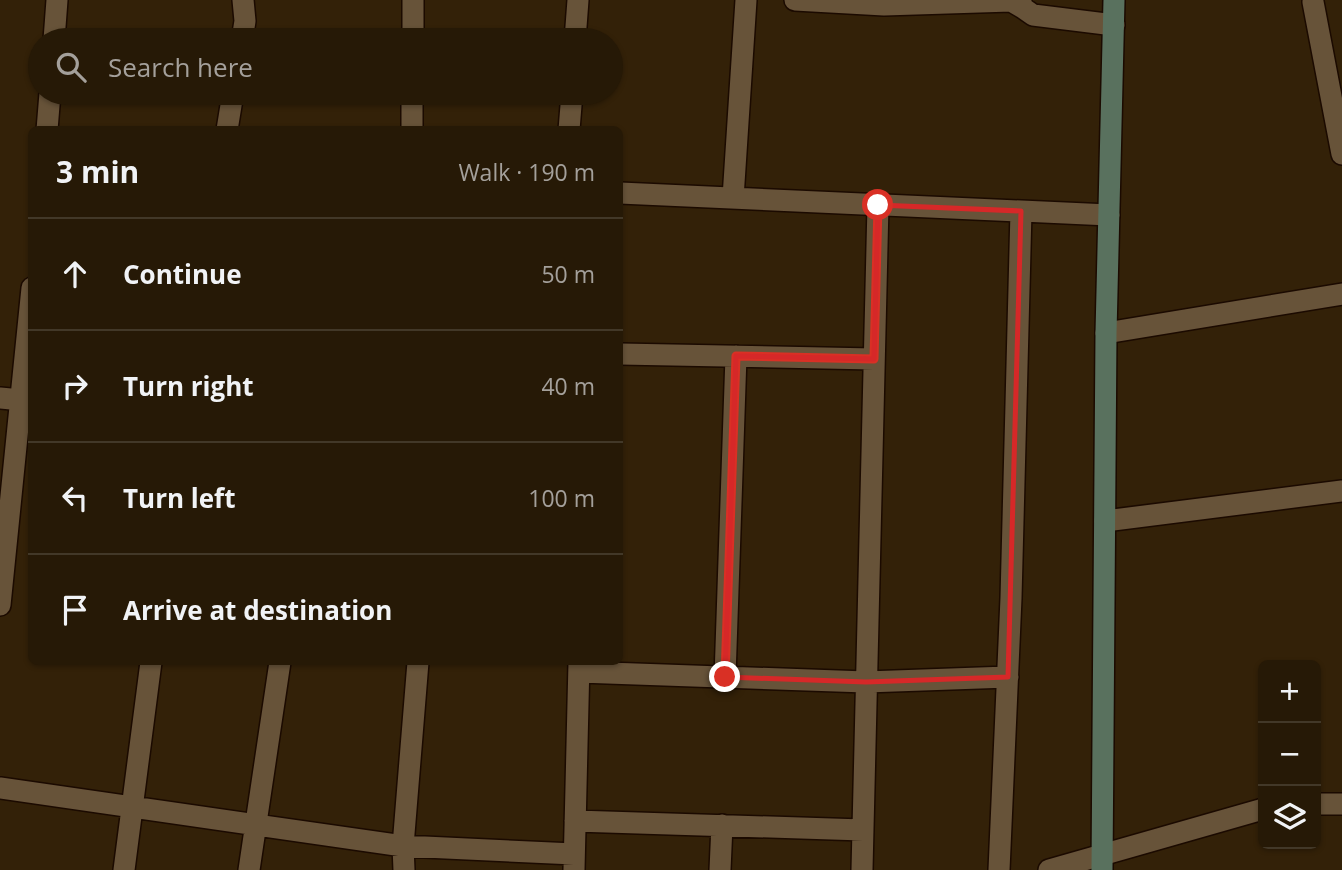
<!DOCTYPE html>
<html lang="en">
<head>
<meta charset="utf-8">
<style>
	body { margin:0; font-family:"Open Sans",sans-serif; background:#322614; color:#f1f3f6 }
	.controls { position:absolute; right:21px; bottom:21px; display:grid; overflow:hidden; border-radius:10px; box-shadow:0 2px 5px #0004 }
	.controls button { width:63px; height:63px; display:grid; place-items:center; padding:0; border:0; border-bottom:2px solid #423828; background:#261906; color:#f1f3f6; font:35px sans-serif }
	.stop { position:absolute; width:21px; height:21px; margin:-16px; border:5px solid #d93025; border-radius:50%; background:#fff }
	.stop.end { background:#d93025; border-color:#fff; box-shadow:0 2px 7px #0008 }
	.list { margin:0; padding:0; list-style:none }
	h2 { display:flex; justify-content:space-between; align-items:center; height:91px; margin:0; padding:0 28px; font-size:30px }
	h2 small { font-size:23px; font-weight:400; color:#a4a09b }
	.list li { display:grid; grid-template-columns:46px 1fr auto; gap:21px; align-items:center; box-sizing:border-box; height:112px; padding:0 28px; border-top:2px solid #423828 }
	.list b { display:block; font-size:26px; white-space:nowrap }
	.list em { font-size:23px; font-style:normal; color:#a4a09b }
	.icon { flex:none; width:38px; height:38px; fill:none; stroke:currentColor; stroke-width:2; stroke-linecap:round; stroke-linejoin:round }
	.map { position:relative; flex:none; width:1342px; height:870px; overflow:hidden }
	.search { position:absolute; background:#261906; box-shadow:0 2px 5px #0004; left:28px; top:28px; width:595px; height:77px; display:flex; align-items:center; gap:18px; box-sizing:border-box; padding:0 24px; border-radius:38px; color:#a4a09b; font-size:26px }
	.panel { position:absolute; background:#261906; box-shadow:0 2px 5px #0004; left:28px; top:126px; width:595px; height:539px; border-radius:10px }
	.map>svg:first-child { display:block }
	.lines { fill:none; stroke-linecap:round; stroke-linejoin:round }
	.street-casing { stroke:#1b0a00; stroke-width:24 }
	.secondary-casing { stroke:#1b0a00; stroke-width:24 }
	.street { stroke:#675339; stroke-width:21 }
	.secondary { stroke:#59715e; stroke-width:21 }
	.route { stroke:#d93025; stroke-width:9 }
	.marked { fill:none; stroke:#d62828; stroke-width:5; stroke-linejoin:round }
</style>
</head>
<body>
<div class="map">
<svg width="1342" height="870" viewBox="0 0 1342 870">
	<rect width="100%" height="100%" fill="#332108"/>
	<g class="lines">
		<defs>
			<path id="street" d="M795,0L884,5L885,0
				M1020,0L1023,8L1033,15L1114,25
				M1313,2L1342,154
				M884,5L1011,1L1023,8
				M54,40L57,0
				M242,40L245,21L243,0
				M413,40V0
				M575,40L578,0
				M47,130L50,93
				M227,130L233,93
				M412,130V93
				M569,130L572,93
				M620,193L1109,215
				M733,198L746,0
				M1106,333L1342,294
				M620,354L874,359
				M0,398L32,401
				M1105,521L1342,491
				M0,605L32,288
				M418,662L403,846L574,854
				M579,672L866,682L1008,677
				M725,677L736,356
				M0,788L403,846L404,870
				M1316,804H1342
				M575,821L863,830
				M124,870L151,662
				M249,870L280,662
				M574,870L579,662
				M720,870L722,825
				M862,870L878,205
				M999,870L1011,598L1021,211
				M1049,870L1263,809"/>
			<path id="secondary" d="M1102,870L1106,333L1114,0"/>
		</defs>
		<use href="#street" class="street-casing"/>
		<use href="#secondary" class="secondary-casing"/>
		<use href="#street" class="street"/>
		<use href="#secondary" class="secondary"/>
	</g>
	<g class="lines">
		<path class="route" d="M725,677L736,356L874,359L878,205"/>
	</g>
	<path class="marked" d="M878,205L1021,211L1008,677L866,682L725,677L736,356L874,359Z"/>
</svg>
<div class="controls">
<button>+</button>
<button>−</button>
<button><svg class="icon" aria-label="layers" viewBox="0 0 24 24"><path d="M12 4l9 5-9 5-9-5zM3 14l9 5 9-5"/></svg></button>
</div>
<div class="stop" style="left:878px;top:205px"></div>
<div class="stop end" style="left:725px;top:677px"></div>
<div class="search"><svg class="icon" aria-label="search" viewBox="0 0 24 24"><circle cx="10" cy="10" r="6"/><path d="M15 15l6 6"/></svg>Search here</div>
<section class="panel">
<h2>3 min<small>Walk · 190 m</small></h2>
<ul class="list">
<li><svg class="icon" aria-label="ahead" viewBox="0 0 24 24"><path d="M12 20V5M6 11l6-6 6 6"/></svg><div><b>Continue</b></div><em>50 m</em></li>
<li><svg class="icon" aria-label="right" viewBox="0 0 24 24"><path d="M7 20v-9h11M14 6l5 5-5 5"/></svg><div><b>Turn right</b></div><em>40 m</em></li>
<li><svg class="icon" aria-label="left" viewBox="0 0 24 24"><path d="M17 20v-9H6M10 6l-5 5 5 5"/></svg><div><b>Turn left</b></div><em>100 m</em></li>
<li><svg class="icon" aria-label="arrive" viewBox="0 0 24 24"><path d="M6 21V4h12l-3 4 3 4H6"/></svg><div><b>Arrive at destination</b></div></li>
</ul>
</section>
</div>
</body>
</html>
